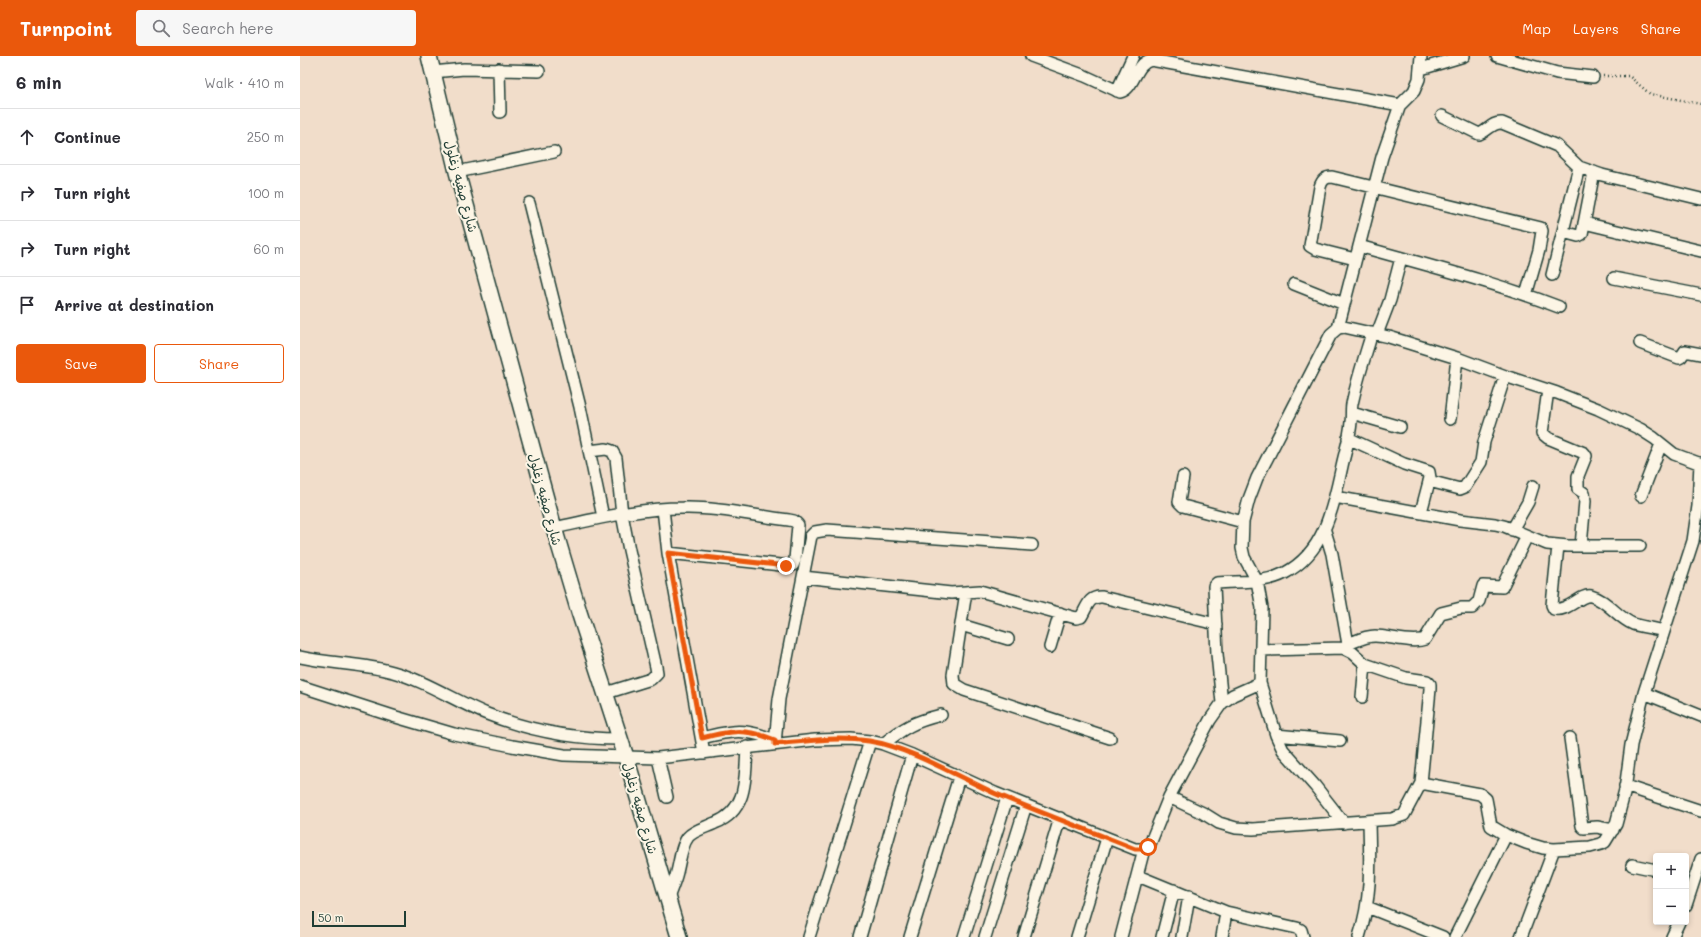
<!DOCTYPE html>
<html lang="en">
<head>
<meta charset="utf-8">
<style>
	body { margin:0; font-family:Mali,"Playpen Sans Arabic",sans-serif; background:#f7f7f7; color:#2b2b33 }
	.controls { position:absolute; right:12px; bottom:12px; display:grid; overflow:hidden; border-radius:4px; box-shadow:0 2px 6px #0003 }
	.controls button { width:36px; height:36px; display:grid; place-items:center; padding:0; border:0; border-bottom:1px solid #e1e1e2; background:#fff; color:#2b2b33; font:20px sans-serif }
	.scale { position:absolute; left:12px; bottom:10px; width:94px; box-sizing:border-box; padding-left:4px; border:2px solid #1f3d34; border-top:0; font-size:11px; line-height:14px; white-space:nowrap; color:#1f3d34; -webkit-text-stroke:3px #fcf5e5; paint-order:stroke }
	.stop { position:absolute; width:12px; height:12px; margin:-9px; border:3px solid #ea580c; border-radius:50%; background:#fff }
	.stop.end { background:#ea580c; border-color:#fff; box-shadow:0 1px 4px #0008 }
	.list { margin:0; padding:0; list-style:none }
	h2 { display:flex; justify-content:space-between; align-items:center; height:52px; margin:0; padding:0 16px; font-size:17px }
	h2 small { font-size:13px; font-weight:400; color:#7c7c81 }
	.list li { display:grid; grid-template-columns:26px 1fr auto; gap:12px; align-items:center; box-sizing:border-box; height:56px; padding:0 16px; border-top:1px solid #e1e1e2 }
	.list b { display:block; font-size:15px; white-space:nowrap }
	.list em { font-size:13px; font-style:normal; color:#7c7c81 }
	.actions { display:flex; gap:8px; padding:12px 16px }
	.actions a { flex:1; padding:9px 0; border:1px solid #ea580c; border-radius:4px; text-align:center; font-size:14px; color:#ea580c }
	.actions .main { background:#ea580c; color:#fff }
	.icon { flex:none; width:22px; height:22px; fill:none; stroke:currentColor; stroke-width:2; stroke-linecap:round; stroke-linejoin:round }
	.map { position:relative; flex:none; width:1401px; height:881px; overflow:hidden }
	header { display:flex; align-items:center; gap:24px; box-sizing:border-box; height:56px; padding:0 20px; background:#ea580c; color:#fff }
	header strong { font-size:19px }
	nav { display:flex; gap:22px; margin-inline-start:auto; font-size:14px }
	.search { width:280px; height:36px; background:#f7f7f7; display:flex; align-items:center; gap:10px; box-sizing:border-box; padding:0 14px; border-radius:4px; color:#7c7c81; font-size:15px }
	main { display:flex }
	aside { flex:1; background:#fff }
	.map>svg:first-child { display:block }
	.lines { fill:none; stroke-linecap:round; stroke-linejoin:round }
	.street-casing { stroke:#1f3d34; stroke-width:14 }
	.secondary-casing { stroke:#1f3d34; stroke-width:18 }
	.path { stroke:#1f3d34; stroke-width:2.5; stroke-dasharray:1 3; stroke-linecap:butt }
	.street { stroke:#fcf5e5; stroke-width:11 }
	.secondary { stroke:#fcf5e5; stroke-width:15 }
	.route { stroke:#ea580c; stroke-width:5 }
	.labels { text-anchor:middle; dominant-baseline:central; stroke-width:4; stroke-linejoin:round; paint-order:stroke }
	.street-label { font-size:13px; fill:#1f3d34; stroke:#fcf5e5 }
</style>
</head>
<body>
<header>
<strong>Turnpoint</strong>
<div class="search"><svg class="icon" aria-label="search" viewBox="0 0 24 24"><circle cx="10" cy="10" r="6"/><path d="M15 15l6 6"/></svg>Search here</div>
<nav><a>Map</a><a>Layers</a><a>Share</a></nav>
</header>
<main>
<aside>
<h2>6 min<small>Walk · 410 m</small></h2>
<ul class="list">
<li><svg class="icon" aria-label="ahead" viewBox="0 0 24 24"><path d="M12 20V5M6 11l6-6 6 6"/></svg><div><b>Continue</b></div><em>250 m</em></li>
<li><svg class="icon" aria-label="right" viewBox="0 0 24 24"><path d="M7 20v-9h11M14 6l5 5-5 5"/></svg><div><b>Turn right</b></div><em>100 m</em></li>
<li><svg class="icon" aria-label="right" viewBox="0 0 24 24"><path d="M7 20v-9h11M14 6l5 5-5 5"/></svg><div><b>Turn right</b></div><em>60 m</em></li>
<li><svg class="icon" aria-label="arrive" viewBox="0 0 24 24"><path d="M6 21V4h12l-3 4 3 4H6"/></svg><div><b>Arrive at destination</b></div></li>
</ul>
<div class="actions"><a class="main">Save</a><a>Share</a></div>
</aside>
<div class="map">
<svg width="1401" height="881" viewBox="0 0 1401 881">
	<rect width="100%" height="100%" fill="#f1ddca"/>
	<filter id="ink" filterUnits="userSpaceOnUse"><feTurbulence type="fractalNoise" baseFrequency=".025" numOctaves="2"/><feDisplacementMap in="SourceGraphic" scale="8" xChannelSelector="R" yChannelSelector="G"/><feConvolveMatrix kernelMatrix="1 2 1 2 8 2 1 2 1" color-interpolation-filters="sRGB"/></filter>
	<g filter="url(#ink)">
		<g class="lines">
			<defs>
				<path id="street" d="M731,0L785,20L820,36C834,34 835,7 851,4L1100,49
					M1197,0L1257,17L1293,21
					M199,13L200,56
					M1121,13L1164,0
					M133,16L164,13L239,15
					M817,35L833,0
					M1142,60L1179,78C1188,75 1192,66 1202,67L1257,90L1279,111L1302,119L1401,143
					M157,116L254,96
					M229,147L280,351L303,461
					M1284,167L1401,195
					M1263,176L1278,180L1282,178L1294,116
					M1059,190C1126,209 1194,226 1259,251
					M1055,203L1015,193L1010,190L1020,131C1022,124 1025,121 1032,121L1241,172L1242,175L1239,194L1226,239
					M1252,219L1279,111
					M1314,222L1401,239
					M994,228L1044,248
					M1038,272L1082,101L1100,49L1114,35L1119,23L1121,0
					M1077,278L1090,244L1101,202
					M1340,287L1379,302L1381,301L1385,295L1401,298
					M1248,334L1242,377L1248,382L1284,397L1286,400L1278,420V433L1284,437L1285,445L1281,490
					M1052,357L1100,371
					M1150,363L1157,302
					M1048,382L1104,408L1129,416L1130,422L1121,456
					M289,395L306,393L312,395L316,402L322,458L329,494L356,611L357,617L351,623L306,637
					M883,421L879,446L883,450L943,466
					M1129,425L1160,433L1165,431L1181,406L1184,386L1205,320
					M1341,440L1361,388
					M1035,441L1160,464L1195,468L1204,470L1247,488L1268,490H1340
					M363,453L368,497L404,697
					M254,472C296,463 340,452 383,452C417,451 455,460 489,464L494,465L498,469L495,504L493,509L490,510L368,497
					M1212,474L1228,446L1233,430
					M1025,475L1032,498L1049,594
					M1258,490L1252,549L1254,553C1268,556 1280,538 1291,540C1307,544 1318,562 1333,568C1342,571 1354,572 1364,575
					M503,521L651,537L680,535L776,562L781,561C787,552 788,540 802,541L916,568
					M666,536L653,619L654,628L664,634L810,682
					M661,569L708,583
					M1048,588C1056,585 1065,580 1075,580C1089,580 1112,588 1125,583L1141,557L1161,552H1172L1179,545L1183,530L1202,531L1227,480
					M750,591L760,557
					M0,601C31,608 62,607 93,616C126,625 155,645 187,658C230,675 274,683 321,683
					M960,627L976,679L983,694L1015,730L1044,767
					M0,630L96,661L154,678L212,690L264,699L358,702L515,684L551,683L570,685L583,688L612,699L695,737L835,793H844L850,788L869,741L910,664L922,647L933,639L960,627L962,552L957,525L944,501L942,492L943,466L949,443L957,422L1031,278L1038,272L1044,271L1089,281L1157,302L1208,321L1257,337L1298,353L1340,373L1354,382L1374,398L1401,408
					M1344,637L1401,660
					M1062,641L1065,608
					M922,647L917,598L914,530L917,527C939,525 964,528 985,517C1025,496 1033,451 1042,410C1045,396 1050,381 1051,366C1052,360 1051,353 1052,348C1057,324 1065,300 1072,277
					M976,679L1040,685
					M402,682C433,674 444,672 475,684
					M1270,682L1282,770L1284,772L1297,771L1313,774
					M475,688L479,643L510,485L511,480L515,476L527,474L732,489
					M583,688C605,671 613,666 641,659
					M358,702L367,741
					M1121,727L1180,738L1186,743L1191,770L1206,779L1226,787L1243,792L1254,793L1290,791L1301,788L1305,786L1316,768L1325,734L1331,689L1344,637L1393,485L1398,450L1400,407
					M1325,730L1401,755
					M869,741L903,757L919,767L936,772L953,773L1092,763L1104,759L1121,727L1130,633V628L1127,625L1106,622L1065,608L1053,597L1043,592L961,594
					M1332,809L1356,814
					M838,820L926,856L997,872L1001,874L1003,881
					M368,842C371,833 375,825 377,816C380,805 381,790 388,781C394,774 407,771 415,767C448,754 445,722 447,691
					M1386,849L1401,803
					M1067,851L1143,881
					M509,881L570,685
					M560,881L612,699
					M610,881L659,721
					M664,881L707,742
					M685,881L726,749
					M724,881L760,762
					M777,881L807,782
					M821,881L844,793
					M862,881L874,834
					M882,881L889,840
					M922,881L926,856
					M1059,881C1072,841 1070,807 1069,766
					M1155,881L1206,779
					M1221,881L1254,793
					M1372,881L1379,866"/>
				<path id="secondary" d="M129,0L157,116L254,472L279,556L326,701L379,881"/>
			</defs>
			<use href="#street" class="street-casing"/>
			<use href="#secondary" class="secondary-casing"/>
			<path class="path" d="M1303,20H1329L1350,38L1401,48"/>
			<use href="#street" class="street"/>
			<use href="#secondary" class="secondary"/>
		</g>
	</g>
	<g class="lines" filter="url(#ink)">
		<path class="route" d="M486,510L368,497L402,682C433,674 444,672 475,684V688C505,685 538,680 569,685C608,691 657,720 694,737C741,757 788,774 835,793H844L848,791"/>
	</g>
	<g class="labels">
		<g class="street-label">
			<text transform="translate(162 130) rotate(75)">شارع صفيه زغلول</text>
			<text transform="translate(246 443) rotate(75)">شارع صفيه زغلول</text>
			<text transform="translate(341 752) rotate(74)">شارع صفيه زغلول</text>
		</g>
	</g>
</svg>
<div class="controls">
<button>+</button>
<button>−</button>
</div>
<div class="scale">50 m</div>
<div class="stop" style="left:848px;top:791px"></div>
<div class="stop end" style="left:486px;top:510px"></div>
</div>
</main>
</body>
</html>
